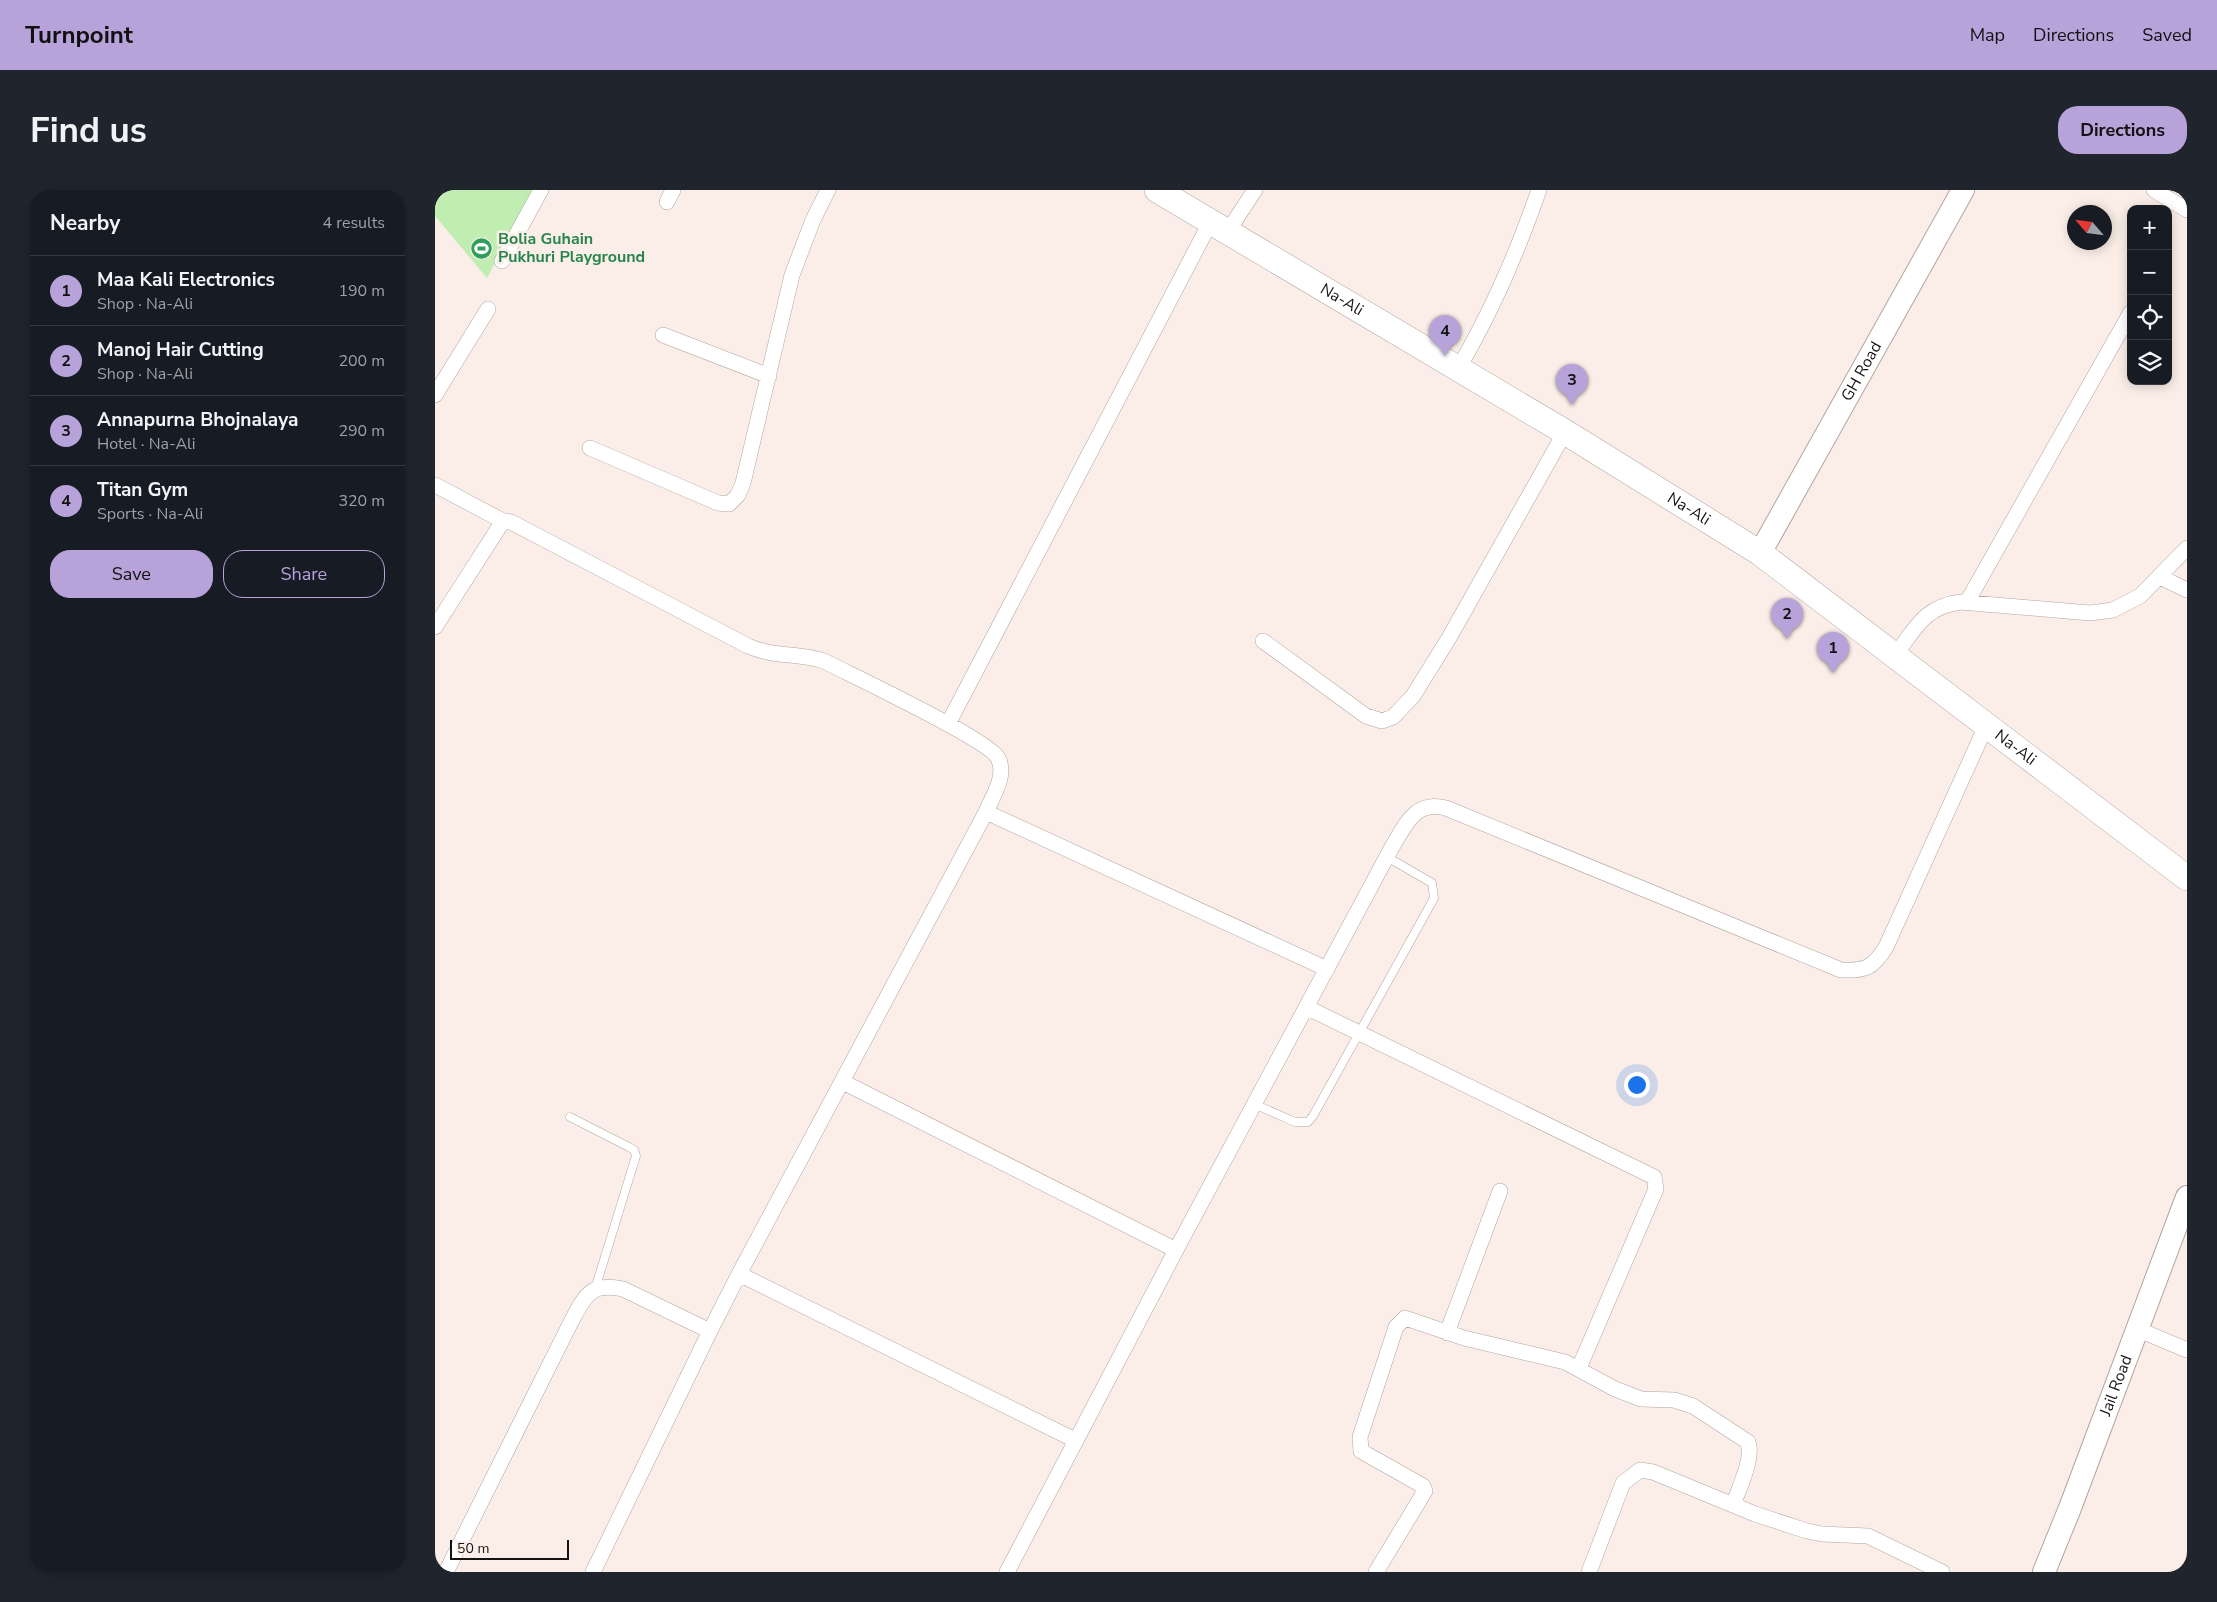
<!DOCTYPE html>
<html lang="en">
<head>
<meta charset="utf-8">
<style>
	body { margin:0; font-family:"Nunito Sans",sans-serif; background:#20242c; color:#f1f3f6 }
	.controls { position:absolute; right:15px; top:15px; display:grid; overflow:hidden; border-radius:10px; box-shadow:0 2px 12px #0003 }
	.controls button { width:45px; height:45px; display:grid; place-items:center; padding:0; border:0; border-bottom:1px solid #363941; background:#171b24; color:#f1f3f6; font:25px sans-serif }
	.compass { position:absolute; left:1632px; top:15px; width:45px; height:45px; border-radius:50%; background:#171b24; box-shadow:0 2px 12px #0003; rotate:298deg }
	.scale { position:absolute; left:15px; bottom:12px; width:119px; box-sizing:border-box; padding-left:5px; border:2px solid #161210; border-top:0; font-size:14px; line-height:18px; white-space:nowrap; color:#161210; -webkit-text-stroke:4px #fbeee8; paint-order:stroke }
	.you { position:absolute; left:1201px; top:894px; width:18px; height:18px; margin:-12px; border:4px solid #fff; border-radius:50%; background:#1a73e8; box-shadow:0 0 0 8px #1a73e833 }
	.badge { display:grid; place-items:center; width:32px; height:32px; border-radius:50%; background:#b7a2da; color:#111; font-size:16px; font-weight:700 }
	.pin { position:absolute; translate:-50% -41px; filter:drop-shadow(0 1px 2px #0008) }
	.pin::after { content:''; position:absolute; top:26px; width:18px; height:15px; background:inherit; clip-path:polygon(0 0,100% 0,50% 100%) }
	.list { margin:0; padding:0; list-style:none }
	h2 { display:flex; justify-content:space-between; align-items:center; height:65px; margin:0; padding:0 20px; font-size:21px }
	h2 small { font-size:16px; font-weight:400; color:#9ea1a6 }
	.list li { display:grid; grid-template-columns:32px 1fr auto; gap:15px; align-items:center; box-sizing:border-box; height:70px; padding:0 20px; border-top:1px solid #363941 }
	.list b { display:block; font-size:19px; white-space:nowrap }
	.list p { margin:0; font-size:16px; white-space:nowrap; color:#9ea1a6 }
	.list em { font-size:16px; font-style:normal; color:#9ea1a6 }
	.actions { display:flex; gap:10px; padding:15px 20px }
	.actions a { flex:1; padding:11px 0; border:1px solid #b7a2da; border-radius:20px; text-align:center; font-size:18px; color:#b7a2da }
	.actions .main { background:#b7a2da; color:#111 }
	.icon { flex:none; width:28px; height:28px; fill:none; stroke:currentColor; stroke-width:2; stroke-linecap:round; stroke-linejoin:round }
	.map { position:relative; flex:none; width:1752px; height:1382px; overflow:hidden; border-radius:20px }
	header { display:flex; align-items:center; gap:30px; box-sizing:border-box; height:70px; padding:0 25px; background:#b7a2da; color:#111 }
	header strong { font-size:24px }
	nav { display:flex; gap:28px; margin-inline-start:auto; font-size:18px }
	.intro { display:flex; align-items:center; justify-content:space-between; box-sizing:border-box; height:120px; padding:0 30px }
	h1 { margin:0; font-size:35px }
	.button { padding:12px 22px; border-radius:20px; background:#b7a2da; color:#111; font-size:18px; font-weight:700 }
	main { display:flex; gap:30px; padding:0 30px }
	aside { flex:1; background:#171b24; border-radius:20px; box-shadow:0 2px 12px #0003 }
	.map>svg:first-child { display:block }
	.green { fill:#c0edb2 }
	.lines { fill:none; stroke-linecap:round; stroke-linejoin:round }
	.lane-casing { stroke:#b1a59f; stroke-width:9 }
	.street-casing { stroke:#b1a59f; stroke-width:16 }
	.secondary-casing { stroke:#b1a59f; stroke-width:24 }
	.primary-casing { stroke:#b1a59f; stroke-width:26 }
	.lane { stroke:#fff; stroke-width:8 }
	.street { stroke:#fff; stroke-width:15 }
	.secondary { stroke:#fff; stroke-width:22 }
	.primary { stroke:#fff; stroke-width:25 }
	.labels { text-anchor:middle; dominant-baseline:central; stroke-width:5; stroke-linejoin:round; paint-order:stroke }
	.leisure-label { font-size:16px; font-weight:bold; fill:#27864d; stroke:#fbeee8; text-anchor:start }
	.street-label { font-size:16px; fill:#161210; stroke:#fbeee8 }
</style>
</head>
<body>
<header>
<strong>Turnpoint</strong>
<nav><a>Map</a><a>Directions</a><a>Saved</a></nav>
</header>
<div class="intro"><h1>Find us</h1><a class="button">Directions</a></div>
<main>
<aside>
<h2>Nearby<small>4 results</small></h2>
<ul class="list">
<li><span class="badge">1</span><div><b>Maa Kali Electronics</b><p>Shop · Na-Ali</p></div><em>190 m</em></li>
<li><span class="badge">2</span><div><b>Manoj Hair Cutting</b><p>Shop · Na-Ali</p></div><em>200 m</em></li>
<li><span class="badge">3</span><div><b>Annapurna Bhojnalaya</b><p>Hotel · Na-Ali</p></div><em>290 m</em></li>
<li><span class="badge">4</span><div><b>Titan Gym</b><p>Sports · Na-Ali</p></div><em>320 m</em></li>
</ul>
<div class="actions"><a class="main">Save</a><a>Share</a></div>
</aside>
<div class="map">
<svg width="1752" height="1382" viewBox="0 0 1752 1382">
	<rect width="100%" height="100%" fill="#fbeee8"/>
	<path class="green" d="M0,0H99L52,88L0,26Z"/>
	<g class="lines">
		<defs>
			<path id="lane" d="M819,914L860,932H873L878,926L993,719L999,708L997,693L952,667
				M135,927L194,957L199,960L201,966L160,1099"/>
			<path id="street" d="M1719,0L1752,20
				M232,12L238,0
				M793,41L820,0
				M67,71L106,0
				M228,145L334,186
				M1023,179C1058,119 1081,65 1104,0
				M0,205L53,119
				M155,258L283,313L294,314L303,305L308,293L357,85L378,30L393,0
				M0,295L68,331L76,332L313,456C338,467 364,463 389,471C416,485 554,550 563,568C572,585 558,606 551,622L304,1084L275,1141L188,1099C155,1092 150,1106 136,1132L11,1382
				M1725,387L1752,400
				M1532,412L1696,122
				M0,437L68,331
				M828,451L931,526L947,531L958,527L978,506L1014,448L1130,242
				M1460,465C1481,438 1489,417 1525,412L1655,423L1678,420L1705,406L1752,358
				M513,534L776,31
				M551,622L892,779
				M871,817L1219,987L1221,999L1144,1178
				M408,892L741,1060L957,657C971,634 980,610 1011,618L1406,780C1431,781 1438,778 1451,757L1551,536
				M304,1084L640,1250
				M1702,1139L1752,1160
				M1012,1143L1065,1001
				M158,1382L275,1141
				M572,1382L741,1060
				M941,1382L990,1301L988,1296L926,1261L925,1247L961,1137L970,1128L1029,1148L1130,1172L1180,1199L1206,1209L1239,1210L1258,1216L1313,1252C1319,1268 1304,1298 1298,1315
				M1154,1382L1188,1293L1205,1280L1218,1282L1320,1324L1372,1341L1387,1344L1433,1346L1507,1382"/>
			<g id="secondary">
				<path id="s1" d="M1325,363L1528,0"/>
				<path id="s2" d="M1609,1382L1635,1318L1752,1007"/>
			</g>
			<g id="primary">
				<path id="s3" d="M722,0L1130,242L1325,363L1752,688"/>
			</g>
		</defs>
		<use href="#lane" class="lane-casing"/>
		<use href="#street" class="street-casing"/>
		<use href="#secondary" class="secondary-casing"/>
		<use href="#primary" class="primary-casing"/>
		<use href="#lane" class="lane"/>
		<use href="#street" class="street"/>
		<use href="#secondary" class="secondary"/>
		<use href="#primary" class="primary"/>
	</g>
	<defs>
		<symbol id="stadium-disc" viewBox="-11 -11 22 22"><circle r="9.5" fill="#2e9e5b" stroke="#fbeee8"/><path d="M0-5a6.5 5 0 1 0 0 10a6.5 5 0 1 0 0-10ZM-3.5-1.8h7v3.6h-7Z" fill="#fff"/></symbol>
	</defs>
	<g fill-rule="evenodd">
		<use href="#stadium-disc" x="34" y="46" width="25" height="25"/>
	</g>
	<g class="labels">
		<g class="leisure-label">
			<text x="63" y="49">Bolia Guhain<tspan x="63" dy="18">Pukhuri Playground</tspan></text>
		</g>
		<g class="street-label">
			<text stroke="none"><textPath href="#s3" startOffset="215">Na-Ali</textPath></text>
			<text stroke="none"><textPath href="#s1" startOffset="208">GH Road</textPath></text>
			<text stroke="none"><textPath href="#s3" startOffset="620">Na-Ali</textPath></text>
			<text stroke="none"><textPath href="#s3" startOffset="1025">Na-Ali</textPath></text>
			<text stroke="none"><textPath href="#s2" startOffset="200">Jail Road</textPath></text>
		</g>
	</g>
</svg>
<div class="controls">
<button>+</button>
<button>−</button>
<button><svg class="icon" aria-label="locate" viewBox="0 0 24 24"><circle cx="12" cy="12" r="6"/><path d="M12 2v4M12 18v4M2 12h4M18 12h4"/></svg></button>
<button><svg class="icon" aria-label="layers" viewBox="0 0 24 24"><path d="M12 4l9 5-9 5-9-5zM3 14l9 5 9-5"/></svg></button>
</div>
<svg class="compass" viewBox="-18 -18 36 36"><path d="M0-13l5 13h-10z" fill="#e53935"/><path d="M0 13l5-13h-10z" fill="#9ea1a6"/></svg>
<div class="scale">50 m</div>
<div class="you"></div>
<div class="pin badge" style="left:1398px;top:483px">1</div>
<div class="pin badge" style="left:1352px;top:449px">2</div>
<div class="pin badge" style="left:1137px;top:215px">3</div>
<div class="pin badge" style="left:1010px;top:166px">4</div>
</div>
</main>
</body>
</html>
